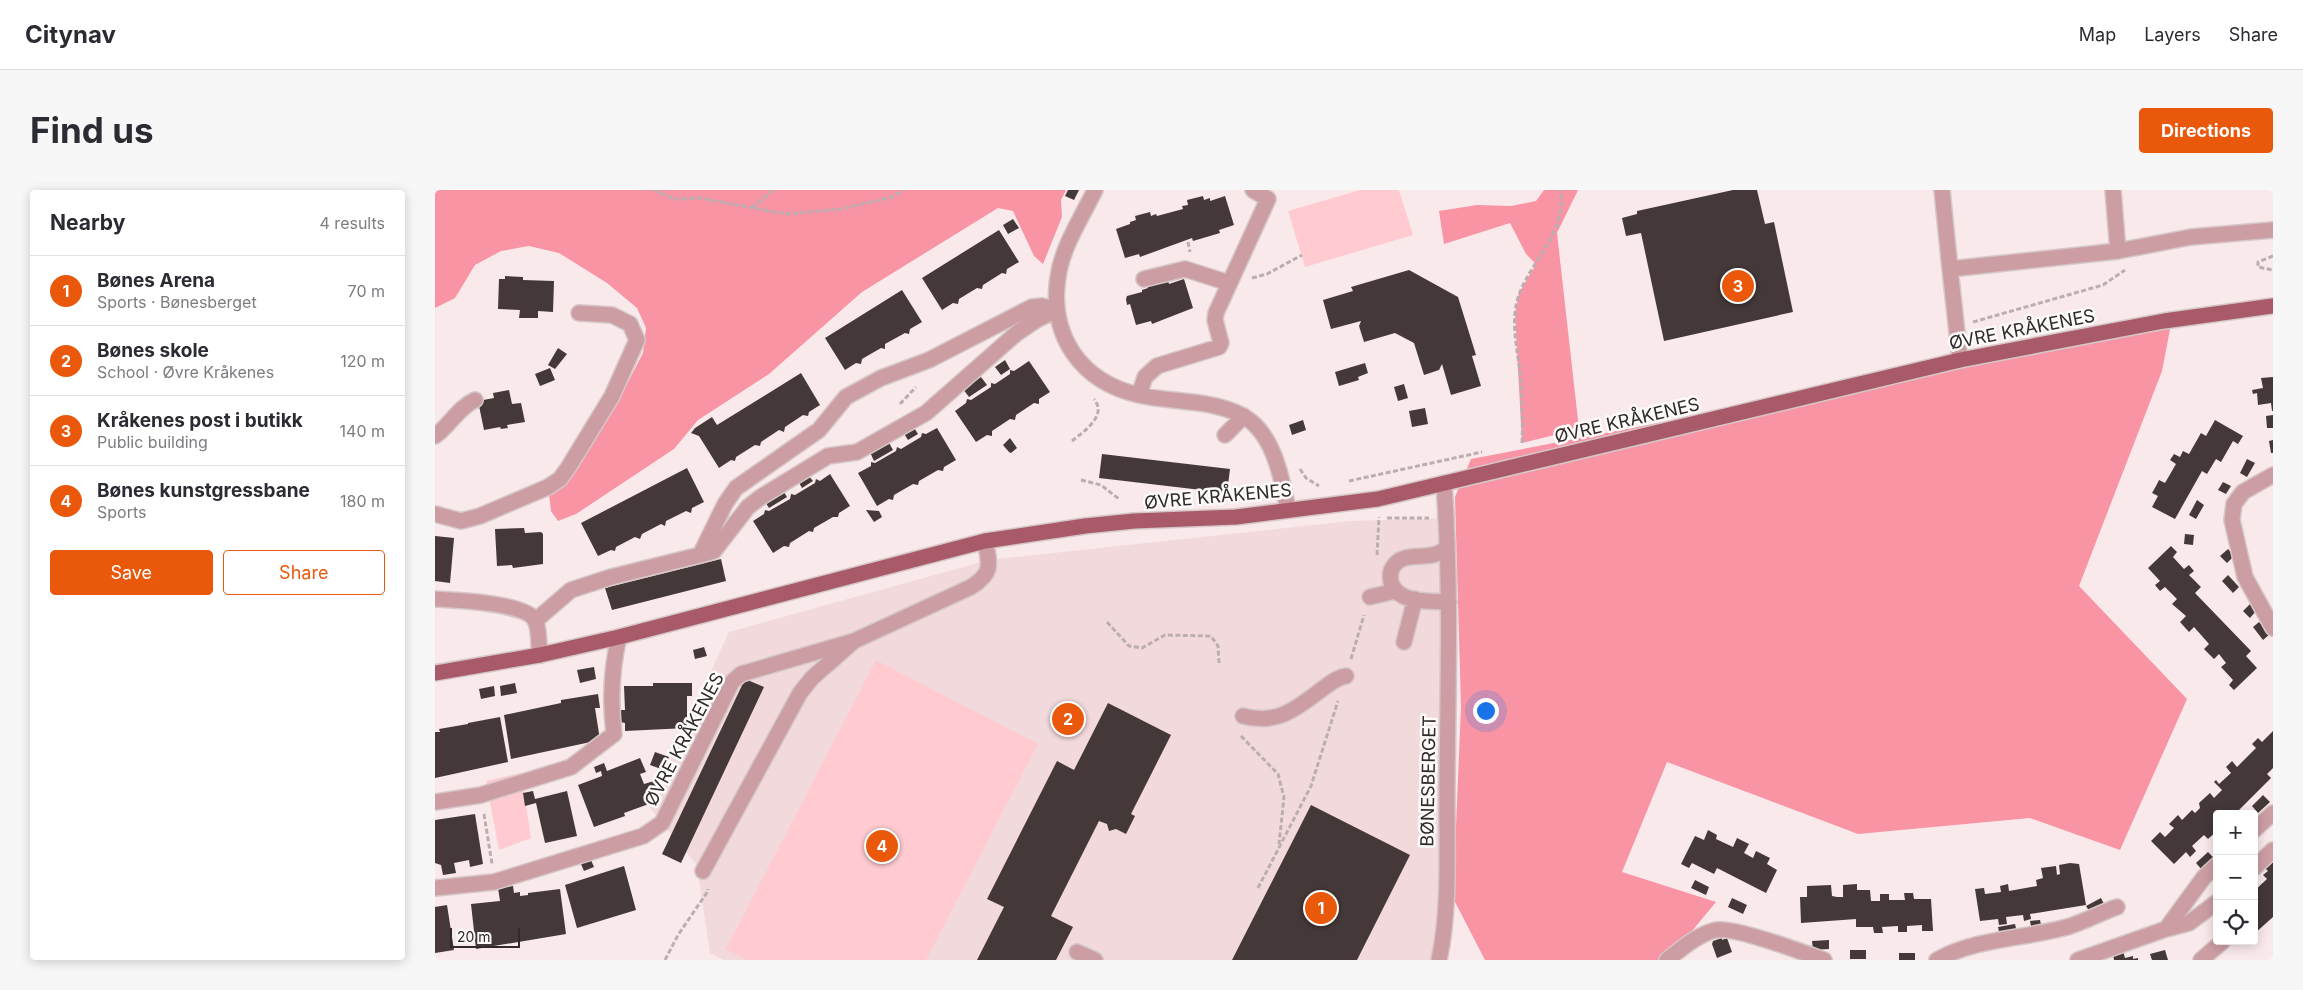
<!DOCTYPE html>
<html lang="en">
<head>
<meta charset="utf-8">
<style>
	body { margin:0; font-family:Inter,sans-serif; background:#f7f7f7; color:#2b2b33 }
	.controls { position:absolute; right:15px; bottom:15px; display:grid; overflow:hidden; border-radius:5px; box-shadow:0 2px 12px #0003 }
	.controls button { width:45px; height:45px; display:grid; place-items:center; padding:0; border:0; border-bottom:1px solid #e1e1e2; background:#fff; color:#2b2b33; font:25px sans-serif }
	.scale { position:absolute; left:15px; bottom:12px; width:70px; box-sizing:border-box; padding-left:5px; border:2px solid #302a2b; border-top:0; font-size:14px; line-height:18px; white-space:nowrap; color:#302a2b; -webkit-text-stroke:4px #fdfafa; paint-order:stroke }
	.you { position:absolute; left:1050px; top:520px; width:18px; height:18px; margin:-12px; border:4px solid #fff; border-radius:50%; background:#1a73e8; box-shadow:0 0 0 8px #1a73e833 }
	.badge { display:grid; place-items:center; width:32px; height:32px; border-radius:50%; background:#ea580c; color:#fff; font-size:16px; font-weight:700 }
	.pin { position:absolute; translate:-50% -50%; border:2px solid #fff; box-shadow:0 1px 5px #0006 }
	.list { margin:0; padding:0; list-style:none }
	h2 { display:flex; justify-content:space-between; align-items:center; height:65px; margin:0; padding:0 20px; font-size:21px }
	h2 small { font-size:16px; font-weight:400; color:#7c7c81 }
	.list li { display:grid; grid-template-columns:32px 1fr auto; gap:15px; align-items:center; box-sizing:border-box; height:70px; padding:0 20px; border-top:1px solid #e1e1e2 }
	.list b { display:block; font-size:19px; white-space:nowrap }
	.list p { margin:0; font-size:16px; white-space:nowrap; color:#7c7c81 }
	.list em { font-size:16px; font-style:normal; color:#7c7c81 }
	.actions { display:flex; gap:10px; padding:15px 20px }
	.actions a { flex:1; padding:11px 0; border:1px solid #ea580c; border-radius:5px; text-align:center; font-size:18px; color:#ea580c }
	.actions .main { background:#ea580c; color:#fff }
	.icon { flex:none; width:28px; height:28px; fill:none; stroke:currentColor; stroke-width:2; stroke-linecap:round; stroke-linejoin:round }
	.map { position:relative; flex:none; width:1838px; height:770px; overflow:hidden; border-radius:5px }
	header { display:flex; align-items:center; gap:30px; box-sizing:border-box; height:70px; padding:0 25px; background:#fff; border-bottom:1px solid #e1e1e2 }
	header strong { font-size:24px }
	nav { display:flex; gap:28px; margin-inline-start:auto; font-size:18px }
	.intro { display:flex; align-items:center; justify-content:space-between; box-sizing:border-box; height:120px; padding:0 30px }
	h1 { margin:0; font-size:35px }
	.button { padding:12px 22px; border-radius:5px; background:#ea580c; color:#fff; font-size:18px; font-weight:700 }
	main { display:flex; gap:30px; padding:0 30px }
	aside { flex:1; background:#fff; border-radius:5px; box-shadow:0 2px 12px #0003 }
	.map>svg:first-child { display:block }
	.built { fill:#f2d9dc }
	.green { fill:#ffcbd1 }
	.forest { fill:#f894a4 }
	.building { fill:#443839 }
	.lines { fill:none; stroke-linecap:round; stroke-linejoin:round }
	.minor-casing { stroke:#d5c7c8; stroke-width:18 }
	.major-casing { stroke:#d5c7c8; stroke-width:18 }
	.path { stroke:#bbaeb0; stroke-width:3; stroke-dasharray:5 2.5; stroke-linecap:butt }
	.minor { stroke:#cc9ea4; stroke-width:15 }
	.major { stroke:#a85a68; stroke-width:15 }
	.labels { text-anchor:middle; dominant-baseline:central; stroke-width:5; stroke-linejoin:round; paint-order:stroke }
	.street-label { font-size:18px; fill:#302a2b; stroke:#fdfafa }
</style>
</head>
<body>
<header>
<strong>Citynav</strong>
<nav><a>Map</a><a>Layers</a><a>Share</a></nav>
</header>
<div class="intro"><h1>Find us</h1><a class="button">Directions</a></div>
<main>
<aside>
<h2>Nearby<small>4 results</small></h2>
<ul class="list">
<li><span class="badge">1</span><div><b>Bønes Arena</b><p>Sports · Bønesberget</p></div><em>70 m</em></li>
<li><span class="badge">2</span><div><b>Bønes skole</b><p>School · Øvre Kråkenes</p></div><em>120 m</em></li>
<li><span class="badge">3</span><div><b>Kråkenes post i butikk</b><p>Public building</p></div><em>140 m</em></li>
<li><span class="badge">4</span><div><b>Bønes kunstgressbane</b><p>Sports</p></div><em>180 m</em></li>
</ul>
<div class="actions"><a class="main">Save</a><a>Share</a></div>
</aside>
<div class="map">
<svg width="1838" height="770" viewBox="0 0 1838 770">
	<rect width="100%" height="100%" fill="#f9e9eb"/>
	<path class="built" d="M1012,328L1004,770H289L275,763L262,675L214,617L294,442L554,370L915,331Z"/>
	<path class="green" d="M925,0H964L978,45L870,77L853,21Z
		M441,470L603,554L491,770H312L291,759Z
		M86,583L96,648L64,660L51,591Z"/>
	<path class="forest" d="M0,0H631L626,10L627,27L608,74L599,66L578,21L563,18L427,102L334,184L263,230L239,259L141,324L123,331L116,321L114,304L139,280L180,217L208,163L211,138L202,118L172,93L124,63L94,56L66,61L40,75L20,108L0,118Z
		M1109,0H1143L1122,43L1144,239L1087,253L1080,123L1084,103L1101,74L1091,64L1075,33L1009,54L1004,21L1042,15L1076,16L1101,11Z
		M1736,134L1727,181L1644,396L1752,509L1685,660L1595,628L1423,644L1232,572L1187,682L1281,712L1233,770H1050L1018,708L1026,517L1020,307L1036,269Z"/>
	<path class="building" d="M633,0H644L639,10L630,6Z
		M1298,0H1322L1330,34L1339,32L1358,122L1229,151L1206,43L1191,46L1187,28L1202,24V21Z
		M768,6L769,10L775,8V11L790,6L799,35L784,40L785,43L758,51L757,48L705,67L704,64L690,68L681,39L695,34V32L701,30L700,26L715,22L716,26L721,24L722,26L748,19L747,16L753,15L752,10Z
		M578,29L584,38L573,44L568,35Z
		M564,40L584,72L572,79L571,84L567,83L548,95L547,99L542,98L524,109L523,114L518,113L507,120L487,88Z
		M974,80L1023,107L1041,165L1037,166L1046,196L1016,205L1007,174L1004,180L989,185L979,153L960,143L929,152L924,136L926,131L896,139L888,110L918,101L916,97Z
		M70,86L88,87V90L119,91L118,122L103,121V128H84L85,120L63,119L64,89H70Z
		M726,88L727,93L733,91L734,94L749,89L758,118L717,134L716,131L701,135L695,114L692,115L691,109L692,106L707,102V100L713,98L711,92Z
		M467,100L487,132L475,139L474,144L470,143L450,154V159L446,158L427,169L426,174L421,173L410,180L390,148Z
		M123,158L132,164L120,179L113,175Z
		M570,170L575,179L566,185L560,177Z
		M594,171L615,202L604,209V214L599,213L581,225L580,230L575,229L557,241V246L552,245L541,252L520,221L531,213L532,209L536,210L556,197V193L560,194L575,184V180L579,181Z
		M930,173L933,183L923,187L924,190L904,196L900,182Z
		M115,178L120,190L105,196L100,184Z
		M366,183L385,215L374,222L373,226L368,225L350,237L349,242L344,240L326,252L325,256L320,255L301,267L300,271L296,270L284,278L264,246L256,243L260,238L277,227L282,235Z
		M546,187L552,195L534,207L528,199Z
		M1838,187V221H1837L1836,213L1823,215L1822,203L1818,204L1817,200L1828,198L1826,188Z
		M969,194L973,208L963,211L959,197Z
		M74,200L77,214L86,213L90,232L72,235L73,238L66,239L65,237L49,240L43,211L59,208L58,203Z
		M990,218L993,234L977,237L974,221Z
		M1838,225V238H1832L1831,226Z
		M868,230L871,240L857,245L854,235Z
		M1780,230L1808,246L1803,254L1798,251L1786,272L1781,269L1772,284L1767,281L1740,329L1717,317L1723,306L1717,303L1721,296L1724,290L1730,293L1741,274L1735,270L1739,264L1745,267L1748,261L1754,264L1766,243L1771,246Z
		M478,236L483,244L473,250L468,242Z
		M502,238L521,270L509,277L508,281L503,280L484,291L483,295L478,294L459,305L458,310L454,309L442,316L423,283L436,276V272L440,273L461,261L462,257L466,259L486,247L487,243L491,244Z
		M575,248L582,258L576,263L574,262L568,255Z
		M1838,250V263H1836L1834,251Z
		M453,251L458,260L439,271L435,262Z
		M667,264L795,279L792,303L664,288Z
		M1812,269L1820,273L1812,287L1805,283Z
		M252,278L269,312L257,318L256,323L251,321L231,331L230,336L226,334L207,344L205,349L200,347L181,357L180,361L176,360L163,366L146,333Z
		M372,284L378,291L367,298L362,289Z
		M395,284L415,316L404,323L403,327H398L379,338L378,342L374,341L355,353L354,357L349,356L338,363L318,331L329,324L330,320L334,321L355,309L356,304L360,305L380,293L381,289L385,291Z
		M1788,292L1796,296L1791,304L1783,300Z
		M347,299L352,307L334,318L329,310Z
		M1762,310L1769,315L1761,329L1754,325Z
		M431,320L444,321L447,327L439,332Z
		M89,338L90,343L106,342L108,344V374L78,378L77,375L62,376L60,339Z
		M1750,344L1759,345L1758,355L1749,354Z
		M0,346L19,348L15,393L0,391Z
		M1736,356L1742,362L1738,367L1749,379L1754,375L1759,381L1754,385L1766,397L1760,403L1816,461L1811,466L1822,478L1799,500L1794,495L1798,490L1786,477L1791,473L1784,464L1779,469L1769,459L1774,454L1759,437L1754,442L1745,432L1751,426L1737,414L1742,409L1730,397L1725,401L1720,395L1725,391L1713,378Z
		M1793,359L1799,366L1792,373L1785,366Z
		M286,369L291,391L177,420L170,398Z
		M1793,385L1804,397L1798,403L1787,391Z
		M1815,414L1821,421L1815,428L1808,421Z
		M1824,432L1835,444L1828,450L1818,437Z
		M269,457L272,466L260,469L258,460Z
		M159,477L161,489L145,493L142,480Z
		M310,489L329,497L246,673L227,664Z
		M80,493L82,503L66,506L65,496Z
		M218,493H257V506H252V538L190,541V533L185,532V520H190L189,496H218Z
		M59,496L60,506L46,509L44,499Z
		M163,504L165,518H160L165,550L76,569L69,525L126,513V510Z
		M673,513L736,545L696,624L700,626L691,644L681,639L674,641L672,634L664,631L616,726L638,737L621,770H542L569,717L552,709L622,571L639,580Z
		M65,527L73,572L0,588V542H5L4,539L33,534V533Z
		M1838,541V578L1832,584L1836,588L1800,624H1782V641L1773,649L1769,645L1757,656L1761,661L1755,667L1751,662L1739,674L1716,651L1725,642L1730,647L1739,638L1734,634L1743,625L1747,630L1757,620L1760,623L1765,618L1764,613L1775,603L1779,608L1787,600L1779,592L1781,590L1784,594L1796,583L1791,577L1797,571L1802,577L1821,558L1817,554L1823,548L1827,552Z
		M220,562L234,567L229,580L215,575Z
		M205,568L211,582L205,584L209,594L219,591L225,606L220,607L222,611L189,623L190,626L159,637L143,595L167,586L166,581L161,583L159,577L169,573L172,581Z
		M98,601L100,609L132,601L142,646L110,653L101,613L90,616L88,603Z
		M1828,605L1835,612L1823,623L1817,616Z
		M876,615L975,665L922,770H797Z
		M40,624L48,674L35,677L34,670L19,673L21,683L8,685L6,675L0,673V630Z
		M1273,640L1282,645L1281,649L1298,657L1302,648L1314,654L1309,663L1318,668L1321,661L1335,668L1332,674L1342,680L1331,703L1282,678L1279,684L1257,673L1254,678L1246,674L1260,646L1269,650Z
		M1773,662L1779,668L1767,680L1761,673Z
		M1838,662V727L1819,744V701L1832,689L1828,685L1833,681L1830,678L1835,674L1831,669Z
		M156,670L159,677L149,681L146,674Z
		M1635,673L1644,674L1651,715L1595,724L1596,729L1589,731L1588,725L1571,727L1572,734L1564,735L1563,729L1545,731L1540,699L1549,698L1550,704L1566,702L1565,696L1573,694L1574,701L1602,696L1601,690L1608,688L1606,678L1621,676L1622,685L1625,684L1624,675Z
		M189,676L201,720L142,738L130,695Z
		M1260,690L1274,697L1271,705L1256,698Z
		M1422,694V700H1435L1436,711H1445V704H1454V710H1470L1469,703H1478L1479,709H1496L1498,741H1487V735L1472,736V742H1463V736L1447,737L1448,743H1439L1438,737H1421V729L1366,733L1365,707H1372V696L1396,695L1397,706L1402,707H1408V695Z
		M78,696L79,703L85,702V706L93,705V703L125,699L131,744L41,759L36,714L65,711L63,698Z
		M1297,708L1312,715L1308,724L1293,717Z
		M1666,708L1670,716L1656,724L1651,716Z
		M12,715L19,760L0,763V717Z
		M1605,730L1607,739L1597,741L1595,731Z
		M1580,734L1582,743L1565,746L1563,737Z
		M1287,748V750L1292,748L1297,762L1282,768L1277,754L1278,751Z
		M1394,750V759L1378,760L1377,751Z
		M1415,760H1431V769H1415Z
		M1730,760L1733,770H1717L1715,764Z
		M1688,761L1690,768L1698,766V769L1703,768V770H1679L1678,764Z
		M1464,763H1480V770H1464Z"/>
	<g class="lines">
		<defs>
			<path id="minor" d="M660,0C647,27 627,57 623,87C614,146 646,192 704,205C738,213 777,209 808,226C839,243 847,289 853,320
				M1507,0L1515,79
				M1678,0L1683,61L1756,47L1838,40
				M709,89L750,79L794,93
				M1525,170L1515,79L1683,61
				M704,205L710,187L722,176L784,157L786,153L780,130L781,123L833,9L818,0
				M790,245L809,226
				M0,246C14,236 24,217 40,210
				M1838,285L1808,302L1799,314L1797,330L1810,387L1838,438
				M0,324L26,331L45,326L113,297L125,289L133,278L177,206L202,150L195,134L177,125L144,123
				M1012,357C998,374 969,358 958,377C955,381 955,387 956,392C962,414 996,411 1014,412
				M265,365L279,361L313,317L326,307L393,266L422,262L491,223L582,143L603,129L622,120
				M935,407L960,401
				M0,409C19,410 91,413 100,430C105,439 103,455 105,465
				M100,431L136,400L176,387L265,365L290,314L301,298L384,240L411,207L446,188L494,170L597,117L607,116L622,120
				M969,452L980,409
				M808,526C844,536 864,516 890,497C897,492 903,487 911,486
				M0,612L46,605L136,577L179,544C175,511 176,480 184,447
				M1819,640L1838,623
				M1782,675L1769,687L1731,739L1754,733L1782,712
				M1819,678L1838,660
				M268,681L365,503L377,488L419,451L536,397C558,383 555,375 550,351
				M0,698L59,692L208,646L227,633L297,492L306,484L419,451
				M642,762L660,770
				M1004,770C1016,715 1011,648 1012,592C1013,493 1016,393 1009,293
				M1232,770C1246,759 1263,744 1281,740C1298,736 1370,763 1389,770
				M1502,770C1541,748 1589,749 1632,737C1649,732 1665,723 1682,717
				M1643,770L1731,739
				M1766,770L1788,751"/>
			<path id="major" d="M0,483L105,465L184,447L550,351L650,336L699,331L801,327L943,309L1525,170L1729,131L1838,116"/>
		</defs>
		<use href="#minor" class="minor-casing"/>
		<use href="#major" class="major-casing"/>
		<path class="path" d="M219,0L239,9L265,8L351,24L406,19L457,7L469,0
			M317,18L338,0
			M753,52L755,62
			M1838,66L1823,72V77L1838,80
			M817,88L832,84L867,65
			M1538,132L1668,95L1690,80
			M465,214L481,197
			M637,251C648,242 673,226 659,209
			M1087,253C1088,229 1087,207 1085,184C1083,164 1078,142 1080,123C1084,77 1132,52 1126,0
			M865,279L871,288L884,296
			M646,290L666,295L684,309
			M914,291L1047,262
			M952,328H994
			M942,365L944,327
			M672,432L694,456L707,458L730,445L776,446L783,456L784,473
			M916,469L929,425
			M806,546L843,584L849,607L844,654
			M49,624L57,674
			M823,698L876,596L903,511
			M230,770L243,745L273,701V699"/>
		<use href="#minor" class="minor"/>
		<use href="#major" class="major"/>
	</g>
	<g class="labels">
		<g class="street-label">
			<text transform="translate(1587 139) rotate(-11)">ØVRE KRÅKENES</text>
			<text transform="translate(1192 230) rotate(-13)">ØVRE KRÅKENES</text>
			<text transform="translate(783 306) rotate(-5)">ØVRE KRÅKENES</text>
			<text transform="translate(249 549) rotate(-62)">ØVRE KRÅKENES</text>
			<text transform="translate(993 591) rotate(-89)">BØNESBERGET</text>
		</g>
	</g>
</svg>
<div class="controls">
<button>+</button>
<button>−</button>
<button><svg class="icon" aria-label="locate" viewBox="0 0 24 24"><circle cx="12" cy="12" r="6"/><path d="M12 2v4M12 18v4M2 12h4M18 12h4"/></svg></button>
</div>
<div class="scale">20 m</div>
<div class="you"></div>
<div class="pin badge" style="left:886px;top:718px">1</div>
<div class="pin badge" style="left:633px;top:529px">2</div>
<div class="pin badge" style="left:1303px;top:96px">3</div>
<div class="pin badge" style="left:447px;top:656px">4</div>
</div>
</main>
</body>
</html>
